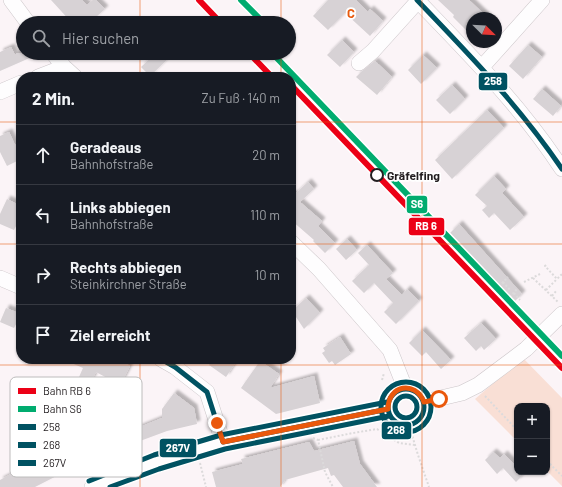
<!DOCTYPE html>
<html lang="de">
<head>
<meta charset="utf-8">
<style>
	body { margin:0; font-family:Barlow,sans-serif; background:#242831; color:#f1f3f6 }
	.controls { position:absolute; right:12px; bottom:12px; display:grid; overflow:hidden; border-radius:8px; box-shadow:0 1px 3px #0004 }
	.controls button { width:36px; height:36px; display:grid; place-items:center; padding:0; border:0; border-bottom:1px solid #363941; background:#171b24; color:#f1f3f6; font:20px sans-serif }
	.compass { position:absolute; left:466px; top:12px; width:36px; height:36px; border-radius:50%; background:#171b24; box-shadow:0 1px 3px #0004; rotate:114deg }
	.stop { position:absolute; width:12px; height:12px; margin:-9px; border:3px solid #ea580c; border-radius:50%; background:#fff }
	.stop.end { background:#ea580c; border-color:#fff; box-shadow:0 1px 4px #0008 }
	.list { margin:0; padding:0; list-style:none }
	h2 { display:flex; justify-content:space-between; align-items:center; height:52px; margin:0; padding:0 16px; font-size:17px }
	h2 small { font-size:13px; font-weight:400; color:#9ea1a6 }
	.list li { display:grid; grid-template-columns:26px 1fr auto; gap:12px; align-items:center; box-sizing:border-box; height:60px; padding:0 16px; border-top:1px solid #363941 }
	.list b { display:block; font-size:15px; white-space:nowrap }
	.list p { margin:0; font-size:13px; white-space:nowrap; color:#9ea1a6 }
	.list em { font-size:13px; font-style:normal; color:#9ea1a6 }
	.icon { flex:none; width:22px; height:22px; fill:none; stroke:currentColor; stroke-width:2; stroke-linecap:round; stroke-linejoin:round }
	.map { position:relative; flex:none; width:562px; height:487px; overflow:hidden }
	.search { position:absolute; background:#171b24; box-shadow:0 1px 3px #0004; left:16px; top:16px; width:280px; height:44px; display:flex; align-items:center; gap:10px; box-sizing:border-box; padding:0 14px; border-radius:22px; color:#9ea1a6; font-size:15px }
	.panel { position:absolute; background:#171b24; box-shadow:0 1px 3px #0004; left:16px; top:72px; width:280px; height:292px; border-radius:16px }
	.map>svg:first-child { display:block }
	.green { fill:#f9dfd5 }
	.building { fill:#d7d2d5; filter:url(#shadow) }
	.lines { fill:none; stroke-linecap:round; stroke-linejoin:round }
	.minor-casing { stroke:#ccc6c9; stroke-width:16 }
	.path { stroke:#dcdadb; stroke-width:2; stroke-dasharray:2 2; stroke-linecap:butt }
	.minor { stroke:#fefdfe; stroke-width:15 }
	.bus-1-casing { stroke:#fff; stroke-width:8 }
	.bus-2-casing { stroke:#fff; stroke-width:8 }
	.bus-3-casing { stroke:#fff; stroke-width:8 }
	.bus-1 { stroke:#005262; stroke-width:5 }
	.bus-2 { stroke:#005262; stroke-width:5 }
	.bus-3 { stroke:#005262; stroke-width:5 }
	.rail-1-casing { stroke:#fff; stroke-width:9 }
	.rail-2-casing { stroke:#fff; stroke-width:9 }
	.rail-1 { stroke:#ec0016; stroke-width:6 }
	.rail-2 { stroke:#00ac6f; stroke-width:6 }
	.route { stroke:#ea580c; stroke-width:5 }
	.grid { fill:none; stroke:#e8590c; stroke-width:1; stroke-opacity:0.55 }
	.stop-dot { fill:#fff; stroke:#231e20; stroke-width:2 }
	.labels { text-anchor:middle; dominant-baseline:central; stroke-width:3.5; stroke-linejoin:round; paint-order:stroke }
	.stop-label { font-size:12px; font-weight:bold; fill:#231e20; stroke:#fff; text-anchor:start }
	.key { fill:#fff; stroke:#bdbcbc; stroke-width:1 }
	.key-label { font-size:11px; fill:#231e20 }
	.grid-label { font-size:13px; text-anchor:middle; font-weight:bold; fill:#e8590c; stroke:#fff; stroke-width:3.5; stroke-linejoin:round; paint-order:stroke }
	.line-badge { stroke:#fff; stroke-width:1.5 }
	.badge-label { font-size:11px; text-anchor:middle; font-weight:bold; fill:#fff }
</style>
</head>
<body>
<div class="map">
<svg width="562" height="487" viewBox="0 0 562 487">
	<defs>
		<filter id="shadow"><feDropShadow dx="3.5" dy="-3.5" stdDeviation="1" flood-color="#0004"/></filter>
	</defs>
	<rect width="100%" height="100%" fill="#fbf4f7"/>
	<path class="green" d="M523,358L562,398V486L547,471V406H517V441L475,399Z"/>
	<path class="building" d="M51,0H82L87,5L93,0H96L105,9L89,23H72Z
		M328,0H356L368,12L370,9L383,21L370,36L345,13L328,30L313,16Z
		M438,0H469L488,18H472V25L467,31L453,17L454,15Z
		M342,40L354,52L340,67L327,55Z
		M528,45L542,57L523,79L509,66Z
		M11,47L15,55L17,53H41L0,71V52Z
		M156,53H174L150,76L141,67Z
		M423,55L437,68L421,84L408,70Z
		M375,61L392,77L377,95L356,77L361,72Z
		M452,85L465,99L450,114L436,100Z
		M542,89L561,106L553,116L533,99Z
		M487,110L504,128L452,179L435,160Z
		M9,132L15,145L21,142V159L7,166L0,152V136Z
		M494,176L506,189L502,193L524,217L510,230L494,213L489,218L482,210L487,206L475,195Z
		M308,182L314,189L300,202L322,221L318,226L335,243L325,253L313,241L314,240L291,220V193L294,195Z
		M7,199L21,206V223L18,222L14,230L0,224V214Z
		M459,224L522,294L515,301L450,233Z
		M347,239L357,250L346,260L336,249Z
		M367,245L393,273L386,279L402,295L407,289L419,301L396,324L384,312L393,303L374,283L364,293L352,281L369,265L358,253Z
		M306,298L320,313L304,329L292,311Z
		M6,308L21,314L14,328L0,322Z
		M481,323L496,339L484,350L481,346L476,351L464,338Z
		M422,330L451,360L441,369L426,352L422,356L409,343Z
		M340,337L351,354L335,365L332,361L329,363L322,353L325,351L323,348Z
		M62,359H118L130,366L120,385L96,372L90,383L79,377L83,368Z
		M214,359H238L226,377L209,365Z
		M260,361L279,374L270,388L314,376L320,403L276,414L241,388Z
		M174,393L194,408L197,424L167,431L140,441L75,468L74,467L35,487H0V480L15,472L12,464L22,459L25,465L65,446L53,417L83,404L96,434L131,419L135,429L162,418V409Z
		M354,441L360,464L377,487H343L334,475L331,476L328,468L285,480L280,487H216L212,472L243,464L241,459L309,442L314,451Z
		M493,452L500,458L504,454L517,467V472H522L524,474L516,482L503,468L497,474L485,460Z"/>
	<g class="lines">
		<defs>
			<path id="minor" d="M11,0L28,23
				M417,0C469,54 521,106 562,169
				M53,53L64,67L75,77
				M359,63L373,51L418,1
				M482,67L542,0
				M38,77L64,67
				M0,92L21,83
				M291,242L319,269L390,350L405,388
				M0,278L21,287
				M161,359L175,367L207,392L223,442
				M388 407a18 18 0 1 1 36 0a18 18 0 1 1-36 0Z
				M424,402L462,393L478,385L526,349L562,314
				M92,487C134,468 178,454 223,442L388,409"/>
		</defs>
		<use href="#minor" class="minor-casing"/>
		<path class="path" d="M546,265L545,266L557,279L562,274
			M533,278L558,302
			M503,282L510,290
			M524,282L540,274
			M499,286L508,277
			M546,290L557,279
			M514,293L520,300
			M552,296L557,290
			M510,297L517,289
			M382,380L384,373
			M485,396L517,430
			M409,425L418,455L429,487
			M313,438L318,440L325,472L333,487
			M318,440L353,433L377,429L399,443L415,445
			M547,461L562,476
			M200,463L206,487"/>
		<use href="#minor" class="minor"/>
		<defs>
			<path id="bus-1" d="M417,0C469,54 520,107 562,169
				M161,359L175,367L207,392L223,442
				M388 407a18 18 0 1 1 36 0a18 18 0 1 1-36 0Z
				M223,442L388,409"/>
			<path id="bus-2" d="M381 407a25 25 0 1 1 50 0a25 25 0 1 1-50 0Z
				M110,487L159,469L225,449L389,416"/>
			<path id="bus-3" d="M395 407a11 11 0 1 1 22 0a11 11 0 1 1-22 0Z
				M89,481L154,455L221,435L387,402"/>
		</defs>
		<use href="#bus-1" class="bus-1-casing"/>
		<use href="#bus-2" class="bus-2-casing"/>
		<use href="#bus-3" class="bus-3-casing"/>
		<use href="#bus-1" class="bus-1"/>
		<use href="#bus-2" class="bus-2"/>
		<use href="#bus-3" class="bus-3"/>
		<defs>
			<path id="rail-1" d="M199,0L221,23
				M249,53L272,77
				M291,85L562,368"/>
			<path id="rail-2" d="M241,0L264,23
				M272,53L562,356"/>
		</defs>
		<use href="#rail-1" class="rail-1-casing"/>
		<use href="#rail-2" class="rail-2-casing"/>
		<use href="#rail-1" class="rail-1"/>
		<use href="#rail-2" class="rail-2"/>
	</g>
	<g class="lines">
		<path class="route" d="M217,423L223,442L388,409C388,385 415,380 424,402L439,399"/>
	</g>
	<path class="grid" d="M140,0V23M281,0V23M422,0V487M140,53V77M281,53V77M0,122H21M291,122H562M0,244H21M291,244H562M140,359V487M281,359V487M0,365H562"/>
	<circle class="stop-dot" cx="377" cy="175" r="6"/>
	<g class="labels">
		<g class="stop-label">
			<text x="387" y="175">Gräfelfing</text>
		</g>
	</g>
	<rect x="10" y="377" width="132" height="100" rx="6" class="key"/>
	<rect x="18" y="388" width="18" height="6" fill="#ec0016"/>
	<rect x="18" y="406" width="18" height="6" fill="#00ac6f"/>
	<rect x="18" y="424" width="18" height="6" fill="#005262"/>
	<rect x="18" y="442" width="18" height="6" fill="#005262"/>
	<rect x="18" y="460" width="18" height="6" fill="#005262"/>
	<g class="key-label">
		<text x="43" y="395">Bahn RB 6</text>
		<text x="43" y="413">Bahn S6</text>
		<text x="43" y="431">258</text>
		<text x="43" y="449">268</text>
		<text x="43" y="467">267V</text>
	</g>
	<g class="grid-label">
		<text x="351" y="18">C</text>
	</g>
	<g class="line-badge">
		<rect x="478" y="72" width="30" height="19" rx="4" fill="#005262"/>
		<rect x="406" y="195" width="22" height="19" rx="4" fill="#00ac6f"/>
		<rect x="408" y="217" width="37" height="19" rx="4" fill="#ec0016"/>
		<rect x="381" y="421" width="31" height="19" rx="4" fill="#005262"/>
		<rect x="159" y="438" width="38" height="20" rx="4" fill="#005262"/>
	</g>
	<g class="badge-label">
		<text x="493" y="85">258</text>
		<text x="417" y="208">S6</text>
		<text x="426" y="230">RB 6</text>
		<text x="396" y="434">268</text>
		<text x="178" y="452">267V</text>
	</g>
</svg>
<div class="controls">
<button>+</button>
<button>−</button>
</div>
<svg class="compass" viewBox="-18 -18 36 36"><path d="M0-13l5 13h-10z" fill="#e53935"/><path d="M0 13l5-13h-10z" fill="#9ea1a6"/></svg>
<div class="stop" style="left:439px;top:399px"></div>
<div class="stop end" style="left:217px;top:423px"></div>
<div class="search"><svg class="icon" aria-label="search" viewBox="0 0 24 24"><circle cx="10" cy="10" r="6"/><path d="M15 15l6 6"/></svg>Hier suchen</div>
<section class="panel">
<h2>2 Min.<small>Zu Fuß · 140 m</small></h2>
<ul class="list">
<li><svg class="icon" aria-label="ahead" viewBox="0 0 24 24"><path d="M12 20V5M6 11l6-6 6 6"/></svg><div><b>Geradeaus</b><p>Bahnhofstraße</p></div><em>20 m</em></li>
<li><svg class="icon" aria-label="left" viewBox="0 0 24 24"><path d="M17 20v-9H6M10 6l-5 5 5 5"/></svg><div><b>Links abbiegen</b><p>Bahnhofstraße</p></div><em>110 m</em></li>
<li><svg class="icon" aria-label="right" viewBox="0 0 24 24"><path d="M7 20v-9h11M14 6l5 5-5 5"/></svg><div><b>Rechts abbiegen</b><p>Steinkirchner Straße</p></div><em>10 m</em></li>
<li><svg class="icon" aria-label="arrive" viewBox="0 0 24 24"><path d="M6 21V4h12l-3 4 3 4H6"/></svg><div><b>Ziel erreicht</b></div></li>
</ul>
</section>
</div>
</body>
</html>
